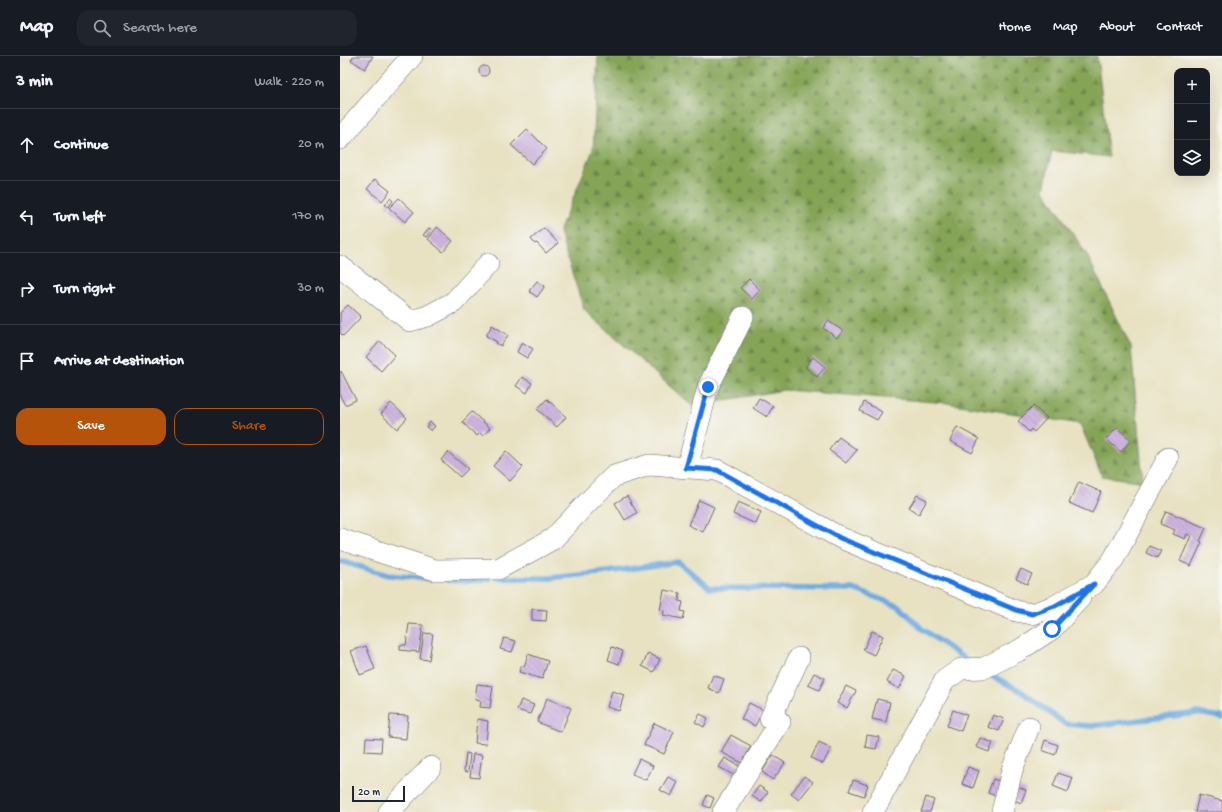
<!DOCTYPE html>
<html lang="en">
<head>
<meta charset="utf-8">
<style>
	body { margin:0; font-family:"Gochi Hand",sans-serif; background:#20242c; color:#f1f3f6 }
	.controls { position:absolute; right:12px; top:12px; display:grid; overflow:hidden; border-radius:8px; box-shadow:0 4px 16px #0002 }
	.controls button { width:36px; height:36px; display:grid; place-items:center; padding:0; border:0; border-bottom:1px solid #363941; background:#171b24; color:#f1f3f6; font:20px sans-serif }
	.scale { position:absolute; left:12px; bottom:10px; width:53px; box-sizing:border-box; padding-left:4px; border:2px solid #22223b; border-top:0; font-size:11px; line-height:14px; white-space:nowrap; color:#22223b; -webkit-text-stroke:3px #f6f6f2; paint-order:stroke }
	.stop { position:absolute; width:12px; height:12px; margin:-9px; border:3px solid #1a73e8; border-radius:50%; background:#fff }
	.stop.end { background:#1a73e8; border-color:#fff; box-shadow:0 1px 4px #0008 }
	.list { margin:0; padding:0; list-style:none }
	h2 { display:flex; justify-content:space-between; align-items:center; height:52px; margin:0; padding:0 16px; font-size:17px }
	h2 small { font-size:13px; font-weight:400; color:#9ea1a6 }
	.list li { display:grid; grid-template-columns:26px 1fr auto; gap:12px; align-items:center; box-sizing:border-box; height:72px; padding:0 16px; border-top:1px solid #363941 }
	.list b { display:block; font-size:15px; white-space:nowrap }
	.list em { font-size:13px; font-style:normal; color:#9ea1a6 }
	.actions { display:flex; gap:8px; padding:12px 16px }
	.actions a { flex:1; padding:9px 0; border:1px solid #b45309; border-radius:12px; text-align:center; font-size:14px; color:#b45309 }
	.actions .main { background:#b45309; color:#fff }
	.icon { flex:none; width:22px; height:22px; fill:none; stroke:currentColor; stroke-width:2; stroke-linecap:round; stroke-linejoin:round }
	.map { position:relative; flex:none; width:882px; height:756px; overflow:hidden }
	header { display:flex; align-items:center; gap:24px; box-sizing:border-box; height:56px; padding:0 20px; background:#171b24; border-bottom:1px solid #363941 }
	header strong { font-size:19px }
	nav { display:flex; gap:22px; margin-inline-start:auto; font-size:14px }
	.search { width:280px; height:36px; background:#20242c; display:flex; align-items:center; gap:10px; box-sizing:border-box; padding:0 14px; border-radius:12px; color:#9ea1a6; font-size:15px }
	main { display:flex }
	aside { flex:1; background:#171b24 }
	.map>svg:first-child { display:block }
	.forest { fill:url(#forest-firs); stroke:#546349 }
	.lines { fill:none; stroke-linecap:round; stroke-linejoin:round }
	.stream { stroke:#70abe1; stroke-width:5.5 }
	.building { fill:url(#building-back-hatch) }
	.minor-casing { stroke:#67656a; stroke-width:22 }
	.minor { stroke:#fff; stroke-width:21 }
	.route { stroke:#1a73e8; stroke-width:5 }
</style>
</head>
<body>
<header>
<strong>Map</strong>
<div class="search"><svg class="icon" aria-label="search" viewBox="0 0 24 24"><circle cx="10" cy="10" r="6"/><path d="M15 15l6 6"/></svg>Search here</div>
<nav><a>Home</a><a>Map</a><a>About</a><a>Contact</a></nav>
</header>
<main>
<aside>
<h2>3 min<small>Walk · 220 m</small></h2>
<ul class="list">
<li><svg class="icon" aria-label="ahead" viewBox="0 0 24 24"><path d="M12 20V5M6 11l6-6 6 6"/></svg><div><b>Continue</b></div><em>20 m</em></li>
<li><svg class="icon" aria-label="left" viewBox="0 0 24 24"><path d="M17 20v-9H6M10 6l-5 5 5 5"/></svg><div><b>Turn left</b></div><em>170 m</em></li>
<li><svg class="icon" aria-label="right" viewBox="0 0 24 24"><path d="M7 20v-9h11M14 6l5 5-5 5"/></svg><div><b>Turn right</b></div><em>30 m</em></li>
<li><svg class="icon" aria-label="arrive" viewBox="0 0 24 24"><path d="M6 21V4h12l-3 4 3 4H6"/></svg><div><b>Arrive at destination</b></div></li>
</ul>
<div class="actions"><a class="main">Save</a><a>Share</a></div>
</aside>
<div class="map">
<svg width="882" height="756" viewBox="0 0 882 756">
	<defs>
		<pattern id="forest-firs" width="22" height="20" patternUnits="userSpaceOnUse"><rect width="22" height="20" fill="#85a457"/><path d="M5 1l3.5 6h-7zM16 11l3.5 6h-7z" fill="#6c8549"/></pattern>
		<pattern id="building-back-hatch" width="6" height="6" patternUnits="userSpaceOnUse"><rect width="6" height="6" fill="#ceb4df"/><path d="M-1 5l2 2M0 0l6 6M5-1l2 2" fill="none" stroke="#b19ac0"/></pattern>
	</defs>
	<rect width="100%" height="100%" fill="#f6f6f2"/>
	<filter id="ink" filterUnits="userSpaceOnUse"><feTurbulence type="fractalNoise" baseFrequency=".025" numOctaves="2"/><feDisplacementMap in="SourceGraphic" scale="8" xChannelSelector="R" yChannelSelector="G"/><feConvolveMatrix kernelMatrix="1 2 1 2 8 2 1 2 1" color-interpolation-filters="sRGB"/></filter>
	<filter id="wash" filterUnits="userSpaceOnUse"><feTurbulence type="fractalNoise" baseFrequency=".012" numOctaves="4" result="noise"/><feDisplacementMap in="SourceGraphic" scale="16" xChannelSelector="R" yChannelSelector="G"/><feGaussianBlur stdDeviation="0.9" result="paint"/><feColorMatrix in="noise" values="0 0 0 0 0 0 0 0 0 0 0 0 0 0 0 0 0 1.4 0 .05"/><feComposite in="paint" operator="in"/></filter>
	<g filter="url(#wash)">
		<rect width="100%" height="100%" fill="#e8e2c2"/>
		<path class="forest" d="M258,0H757L769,101L712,95L704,134L747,199L791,291L803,426L762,420L740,368L607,347L444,334L352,350L244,254L219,176L253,94Z"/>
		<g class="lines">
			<path class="stream" d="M0,505L48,519L92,523
				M157,522H209L260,517L338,506L370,532L513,533L559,550L582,573L629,606
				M107,524L126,525L148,523
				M647,617L682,636L725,668L751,670L857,657L882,661"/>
		</g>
		<g id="blocks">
			<path class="building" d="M14,0H33L25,13L11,4Z
				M139 15a5 5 0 1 1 10 0a5 5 0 1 1-10 0Z
				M187,73L207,93L192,108L171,89Z
				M35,123L50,135L42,145L27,133Z
				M50,142L53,145L48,151L45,149Z
				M59,142L74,156L65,166L49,152Z
				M97,171L113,185L103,196L88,183Z
				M89,172L92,174L86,181L83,179Z
				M204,172L218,187L206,197L197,187L195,188L191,183Z
				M409,223L420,234L412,243L400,232Z
				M197,225L205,230L197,241L189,235Z
				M8,249L21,261L3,280L0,277V257Z
				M488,265L503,275L497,282L483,272Z
				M152,269L168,279L161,290L156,287L157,286L146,280Z
				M40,285L55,299L41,315L26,301Z
				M182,286L193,293L187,302L177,296Z
				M473,301L485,311L477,321L465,311Z
				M1,315L16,344L5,349L0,340V316Z
				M182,321L192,327L187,337L176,330Z
				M419,342L433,350L427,361L413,352Z
				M207,343L226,361L217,371L197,353Z
				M524,346L542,356L537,364L520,355Z
				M51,347L67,362L57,373L41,358Z
				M693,350L707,362L694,376L691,373L689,376L678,365Z
				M132,356L150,372L143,380L140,377L137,380L122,366Z
				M90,366L95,370L91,375L86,371Z
				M617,371L639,383L632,397L610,385Z
				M777,372L791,384L781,396L766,383Z
				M499,381L517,394L506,407L489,394Z
				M166,395L183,411L170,425L153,410Z
				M108,396L128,413L120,421L101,404Z
				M739,426L761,436L752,457L729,447Z
				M577,439L587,444L579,458L569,452Z
				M287,440L297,457L285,464L275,447Z
				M359,444L374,451L363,476L348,469Z
				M398,446L421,456L416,468L393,458Z
				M826,455L866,472L860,485L862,486L851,510L840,505L851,480L847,478L845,483L833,478L835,474L820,468Z
				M809,490L821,495L817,502L806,497Z
				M681,513L692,518L687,528L676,523Z
				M324,534L340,537L339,545L343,546L341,555L345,556L343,563L323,559L324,555L320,554Z
				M192,553L207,554L206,565L192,564Z
				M69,568L83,569L79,596L60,594V589H66Z
				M532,575L543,580L534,599L523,594Z
				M84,577L93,578L89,604L80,603Z
				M164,582L176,585L172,596L160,593Z
				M26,590L35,613L20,619L11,595Z
				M272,591L283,595L279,608L268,604Z
				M308,597L320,603L314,616L302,610Z
				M188,598L208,605L202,623L179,616L181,610L184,611Z
				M553,614L566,620L559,633L547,626Z
				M474,617L485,622L479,634L468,629Z
				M373,619L384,623L379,637L368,632Z
				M137,628L153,630L150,652L140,651L141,645L135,644Z
				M506,630L516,635L507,652L497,647Z
				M272,635L284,639L279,655L267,651Z
				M207,642L231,652L221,676L197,666Z
				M537,643L550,646L546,666L532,663Z
				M181,644L194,649L190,658L177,654Z
				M409,647L423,654L415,670L401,663Z
				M613,654L627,659L621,675L607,670Z
				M360,658L368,662L364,671L355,666Z
				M50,659L68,660L66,683L48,681Z
				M653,659L664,663L659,675L648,671Z
				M137,663L148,665L146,688L135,687Z
				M314,667L334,676L324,698L304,689Z
				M391,679L411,690L402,707L381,696Z
				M527,679L539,681L536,693L525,691Z
				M26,682L42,683L41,696L25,695Z
				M640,682L653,687L649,696L636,691Z
				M705,684L718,689L715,699L702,694Z
				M479,686L491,692L483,708L471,702Z
				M126,697L130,698L128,716L124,715Z
				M133,698L142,699L139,722L130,721Z
				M433,699L445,707L433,724L422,716Z
				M385,702L401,711L395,720L379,711Z
				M299,703L313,710L306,724L292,718Z
				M628,711L639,715L633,732L622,728Z
				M718,717L733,722L728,736L713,730Z
				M464,720L473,726L459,744L451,738Z
				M328,721L338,726L331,740L320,734Z
				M653,723L664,727L658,741L648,737Z
				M513,724L528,729L524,740L509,735Z
				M419,730L428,736L421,746L412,740Z
				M677,730L686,734L681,747L672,743Z
				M367,739L374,742L370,752L363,749Z
				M859,739L882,745V756H855Z
				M586,741L594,744L590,756H581Z"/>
		</g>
	</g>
	<g filter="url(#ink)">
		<use href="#blocks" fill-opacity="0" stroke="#67656a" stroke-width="1"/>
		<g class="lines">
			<defs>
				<path id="minor" d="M0,83L72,0
					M0,210L70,265L88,260L114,246L148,208
					M347,412L368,331L403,261
					M0,483L95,514L158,513L213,483L244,450L274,420L309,409L377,414L501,482L676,555L692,558L715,550L754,528L773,504L828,402
					M49,756L91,711
					M383,756L440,666L430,663L459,602
					M533,756L605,624L621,613L644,612L678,595L712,573L740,542
					M662,756L672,714L689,671"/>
			</defs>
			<use href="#minor" class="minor-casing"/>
			<use href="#minor" class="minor"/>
		</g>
	</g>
	<g class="lines" filter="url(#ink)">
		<path class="route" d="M368,331L346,412L377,414L500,482L676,554L692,558L715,550L754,528L712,573"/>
	</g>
</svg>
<div class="controls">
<button>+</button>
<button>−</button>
<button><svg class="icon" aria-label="layers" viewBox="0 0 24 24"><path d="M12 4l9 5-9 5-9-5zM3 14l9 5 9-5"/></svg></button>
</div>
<div class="scale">20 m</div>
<div class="stop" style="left:712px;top:573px"></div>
<div class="stop end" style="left:368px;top:331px"></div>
</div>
</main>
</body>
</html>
